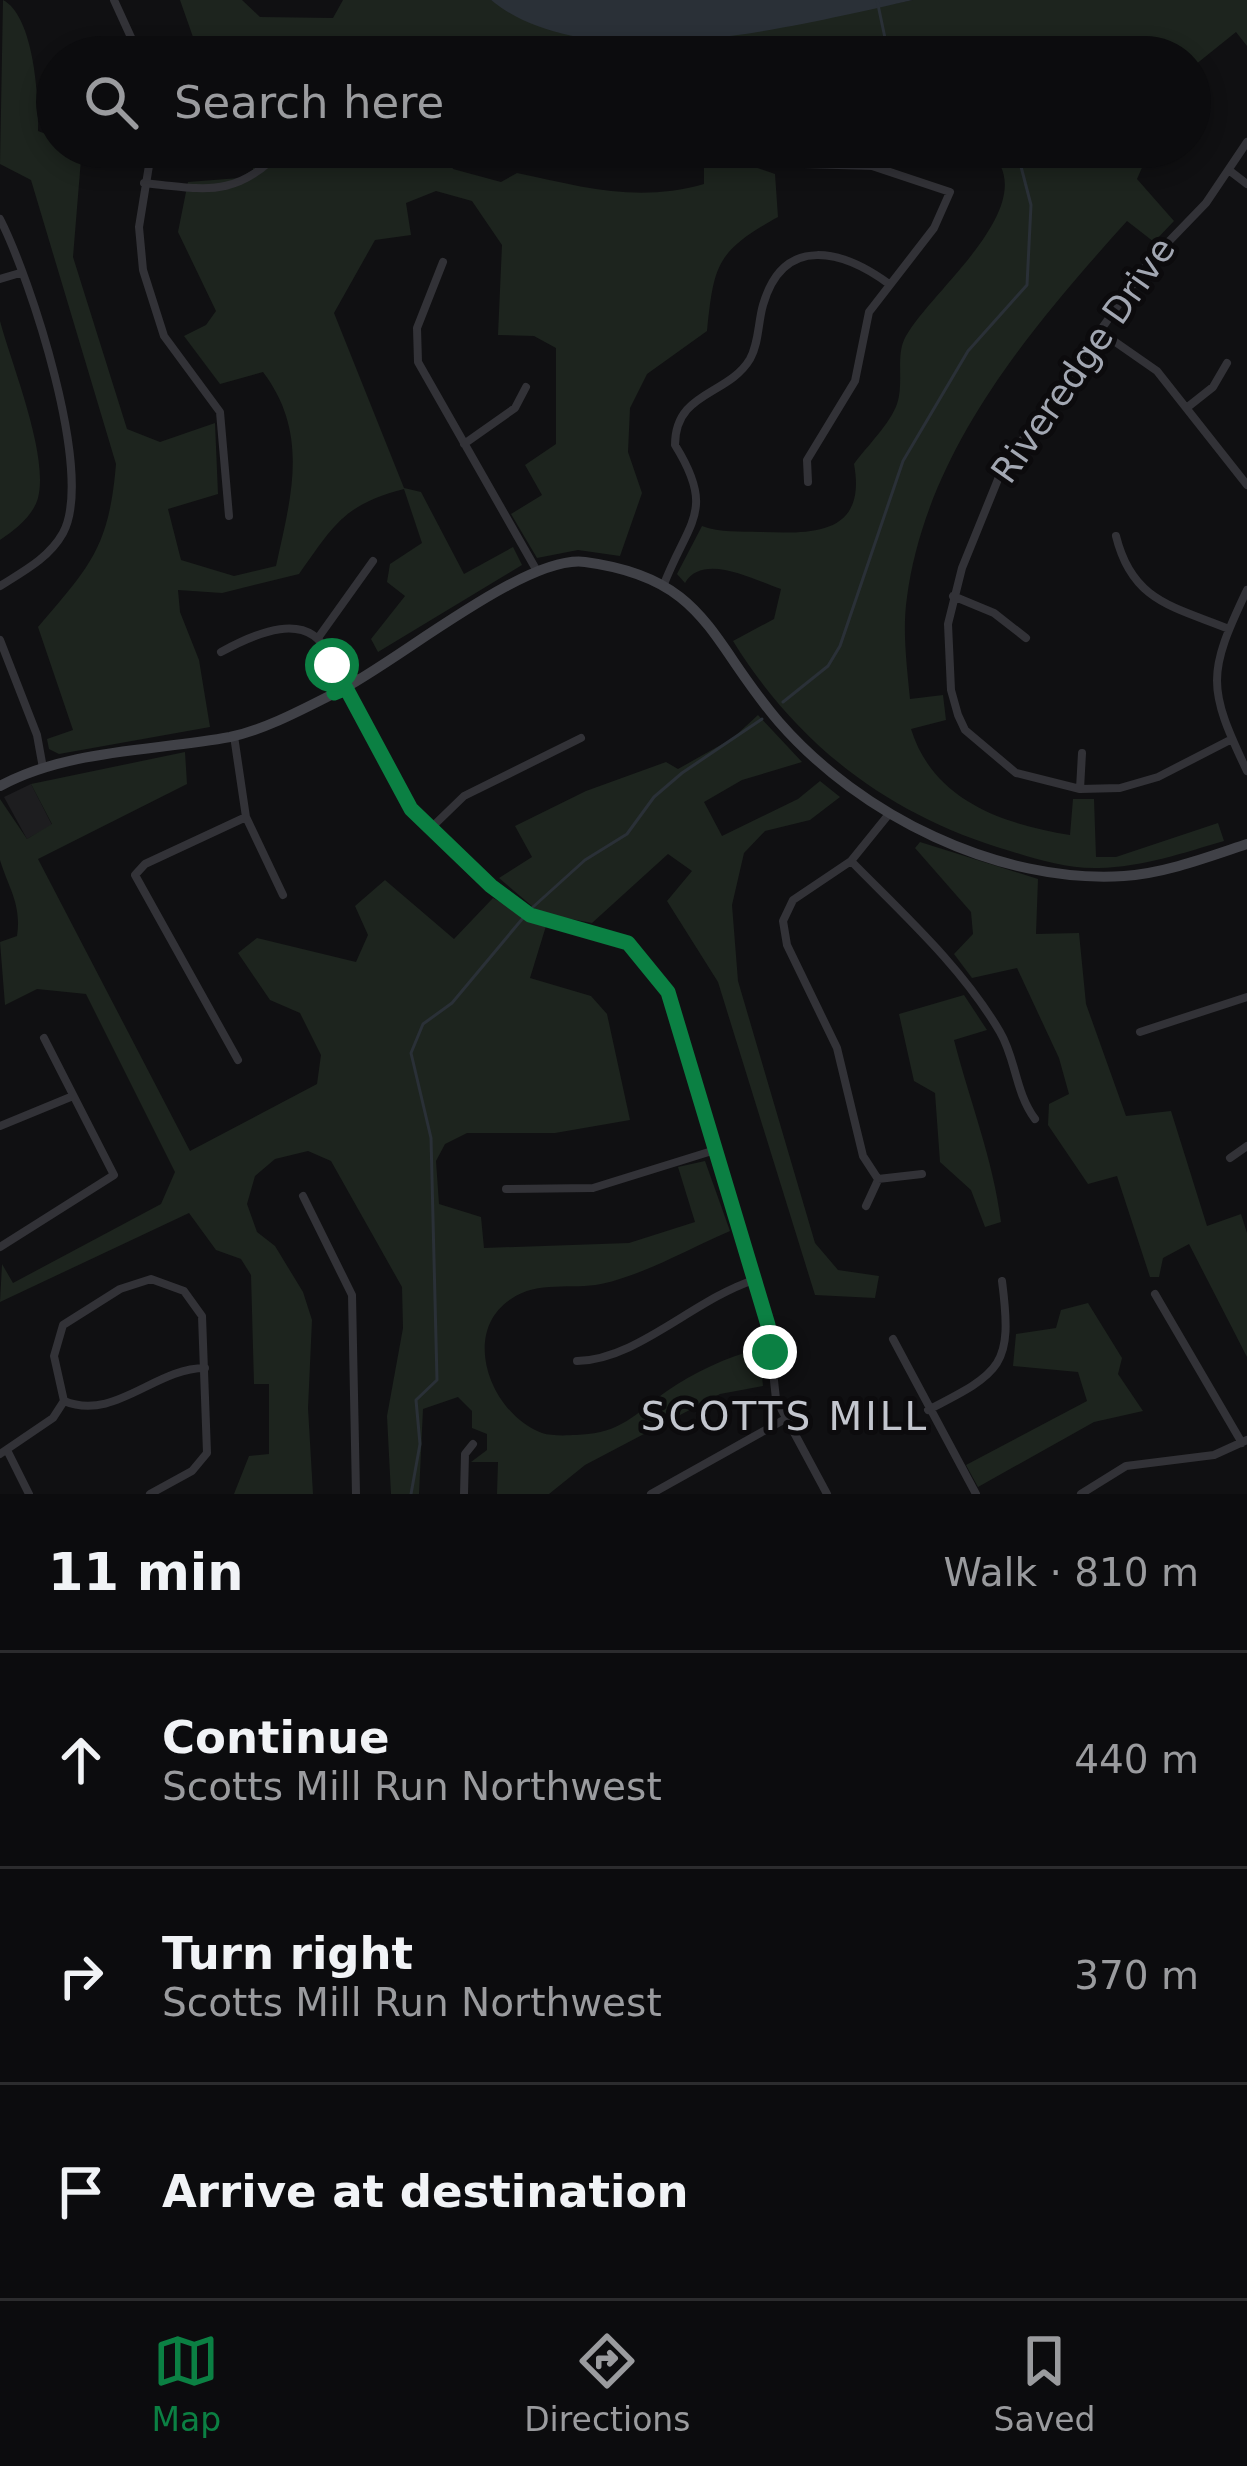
<!DOCTYPE html>
<html lang="en">
<head>
<meta charset="utf-8">
<style>
	body { margin:0; font-family:"DejaVu Sans",sans-serif; background:#151517; color:#f1f3f6 }
	.stop { position:absolute; width:36px; height:36px; margin:-27px; border:9px solid #0b8043; border-radius:50%; background:#fff }
	.stop.end { background:#0b8043; border-color:#fff; box-shadow:0 3px 12px #0008 }
	.list { margin:0; padding:0; list-style:none }
	h2 { display:flex; justify-content:space-between; align-items:center; height:156px; margin:0; padding:0 48px; font-size:51px }
	h2 small { font-size:39px; font-weight:400; color:#9a9b9e }
	.list li { display:grid; grid-template-columns:78px 1fr auto; gap:36px; align-items:center; box-sizing:border-box; height:216px; padding:0 48px; border-top:3px solid #2c2c2e }
	.list b { display:block; font-size:45px; white-space:nowrap }
	.list p { margin:0; font-size:39px; white-space:nowrap; color:#9a9b9e }
	.list em { font-size:39px; font-style:normal; color:#9a9b9e }
	.icon { flex:none; width:66px; height:66px; fill:none; stroke:currentColor; stroke-width:2; stroke-linecap:round; stroke-linejoin:round }
	.map { position:relative; flex:none; width:1247px; height:1494px; overflow:hidden }
	.search { position:absolute; background:#0c0c0e; box-shadow:0 6px 18px #0003; left:36px; right:36px; top:36px; height:132px; display:flex; align-items:center; gap:30px; box-sizing:border-box; padding:0 42px; border-radius:66px; color:#9a9b9e; font-size:45px }
	.sheet { height:804px; background:#0c0c0e }
	nav { display:flex; justify-content:space-around; align-items:center; box-sizing:border-box; height:168px; border-top:3px solid #2c2c2e; background:#0c0c0e; font-size:33px; color:#9a9b9e }
	nav a { display:grid; justify-items:center; gap:6px }
	nav .on { color:#0b8043 }
	.map>svg:first-child { display:block }
	.built { fill:#1d1d1f }
	.green { fill:#1d241e }
	.water { fill:#2a3037 }
	.lines { fill:none; stroke-linecap:round; stroke-linejoin:round }
	.stream { stroke:#2a3037; stroke-width:3 }
	.street { stroke:#323237; stroke-width:8 }
	.secondary { stroke:#404147; stroke-width:10 }
	.route { stroke:#0b8043; stroke-width:15 }
	.labels { text-anchor:middle; dominant-baseline:central; stroke-width:10; stroke-linejoin:round; paint-order:stroke }
	.street-label { font-size:36px; fill:#a2a7b2; stroke:#0c0b0d }
	.neighbourhood-label { font-size:39px; letter-spacing:3px; fill:#c3c6ce; stroke:#0c0b0d }
</style>
</head>
<body>
<div class="map">
<svg width="1247" height="1494" viewBox="0 0 1247 1494">
	<rect width="100%" height="100%" fill="#101012"/>
	<path class="built" d="M31,784L52,825L27,839L4,797Z"/>
	<path class="green" d="M3,0C34,16 39,98 38,131L57,138V147H82L73,257L127,429L160,442L215,423L218,494L168,509L181,560L234,576L276,566C291,497 310,434 263,372L220,384L184,336L206,325L216,311L178,232L188,182L239,178L253,170L252,147H445L453,169L501,182L517,173C583,187 638,203 704,184V149L775,174L778,217C716,251 714,265 707,331L647,374L630,408L628,452L642,493L620,556L578,550L537,558L511,514L542,495L525,465L556,444V348L534,336L498,335L502,245L472,201L436,191L406,203L411,235L375,240L334,313L404,488L421,492L464,574L513,547L522,565L378,652L371,639L405,596L387,582L390,564L422,543L404,489C343,505 334,525 299,574L222,593L178,590L180,612L199,660L210,727L59,754L49,749L47,739L73,730L38,627C90,566 109,548 116,464L31,180L0,164Z
		M180,0H242L260,17L333,18L343,0H491L540,25L622,43L692,42L913,0H1247V46L1236,32L1190,69V57H200Z
		M985,147H1151L1137,179L1174,221L1154,242L1127,221C1031,328 927,449 907,597C902,631 907,666 910,699L943,695L946,720L911,729C933,800 1002,824 1070,835L1073,799H1094L1096,857H1116L1218,823L1224,841C1183,853 1142,867 1099,868C1068,869 1039,860 1010,851C890,816 798,746 733,641L774,619L781,589C754,580 703,552 685,583L677,574L702,526C720,533 741,531 760,532C813,534 867,535 854,464C867,446 890,424 897,404C904,384 896,358 904,340C926,293 1053,201 985,147Z
		M0,321C12,366 49,455 38,498C33,516 15,530 0,540Z
		M758,715L802,762L742,780L704,802L722,836L798,799L820,781L840,797L810,820L765,831L744,853L732,905L738,981L815,1243L838,1270L879,1276L875,1298L815,1295L718,982L667,901L692,871L668,854L592,923L540,913L499,878L532,857L515,826L586,791L666,762L678,769L733,738Z
		M185,752L187,784L38,859L190,1151L317,1084L321,1055L300,1013L270,1000L238,953L257,938L356,962L368,935L355,906L385,880L454,939L493,898L546,926L530,978L591,996L607,1014L630,1120L555,1133H467L445,1144L436,1161L439,1204L481,1217L484,1248L629,1243L695,1222L678,1167L705,1161L730,1231C690,1248 644,1275 601,1284C572,1290 538,1280 511,1299C459,1333 492,1415 542,1433C554,1437 576,1435 588,1434C623,1431 640,1410 667,1391C695,1372 726,1357 759,1349L763,1386L720,1394L585,1465L549,1494H497L498,1462H471L487,1450V1434L472,1428V1411L458,1397L423,1409L419,1494H391L387,1416L403,1328L402,1287L331,1161L308,1151L275,1159L255,1176L247,1204L257,1232L275,1246L303,1292L312,1320L308,1408L313,1494H234L249,1456L269,1454V1384H254L251,1275L241,1259L216,1250L189,1213L0,1302L2,1264L13,1283L161,1204L175,1172L86,994L37,989L5,1005L0,942L17,936C22,904 8,887 0,860C0,842 0,817 0,799L27,839L52,824L31,784Z
		M920,842L1038,879L1036,934L1079,933L1086,1004L1126,1116L1171,1111L1207,1226L1241,1214L1247,1233V1357L1189,1244L1163,1258L1159,1277H1150L1117,1176L1088,1184L1048,1125L1049,1104L1069,1094L1059,1058L1017,968L972,978L954,954L973,934L971,912L915,848Z
		M964,995L987,1030L954,1040C970,1102 993,1159 1001,1222L985,1227L971,1190L940,1162L935,1093L914,1081L899,1014Z
		M1088,1303L1122,1358L1118,1374L1143,1411L1094,1422L978,1487L966,1465L1087,1401L1078,1372L1013,1366L1016,1334L1056,1328L1061,1310Z"/>
	<path class="water" d="M491,0H913C798,25 590,81 491,0Z"/>
	<g class="lines">
		<path class="stream" d="M877,0L889,57
			M783,702L828,666L840,646L903,461L968,351L1027,285L1031,205L1018,155L1009,147
			M533,907L585,860L627,834L654,797L682,773L762,719
			M411,1494L420,1444L416,1400L437,1380L431,1138L411,1053L423,1024L452,1003L523,918"/>
		<path class="street" d="M114,0L140,57
			M115,57L135,49
			M152,147L139,227L143,270L164,336L220,412L229,516
			M606,147H628
			M738,147L770,163L872,166L950,192L934,228L869,312L855,381L807,460L808,482
			M1230,171L1247,184
			M144,183C210,190 236,198 285,147
			M0,219C30,278 95,474 63,533C49,558 24,571 0,586
			M443,262L417,328L418,362L537,571
			M0,279L20,273
			M1101,332L1157,371L1247,485
			M1189,406L1213,387L1227,363
			M464,444L515,408L526,387
			M1116,536C1132,601 1172,606 1229,629
			M664,584C689,520 716,511 675,445C675,391 728,396 750,359C759,343 758,322 763,305C784,233 844,251 889,284
			M1247,590C1207,674 1207,687 1247,771
			M953,596L994,613L1026,638
			M318,638L373,561
			M0,640L37,735L43,768
			M221,652C254,634 309,608 329,656C334,668 338,678 335,692
			M332,659L343,673L359,679
			M346,688L411,809L492,886L530,915L628,943L667,992L768,1325L776,1399L827,1494
			M234,736L246,817L283,895
			M1232,739L1158,777L1120,788L1080,789L1016,773L965,730L958,715L951,690L948,624L962,568L1003,467L1149,262L1206,203L1247,142
			M1080,789L1082,753
			M889,814L851,861L793,900L783,921L787,945L837,1048L863,1156L878,1179L922,1174
			M431,828L464,796L581,738
			M851,861C903,914 962,967 1000,1032C1016,1059 1015,1092 1035,1119
			M1140,1032L1247,997
			M238,1060L135,875L145,864L246,817
			M0,1126L73,1096
			M1230,1158L1247,1146
			M506,1189L593,1188L712,1151
			M303,1196L352,1295L356,1494
			M866,1206L878,1180
			M0,1247L114,1175L44,1038
			M1155,1294L1242,1443
			M893,1339L976,1494
			M577,1361C637,1360 693,1300 754,1280
			M64,1401C114,1422 155,1368 205,1368
			M928,1410C1002,1372 1013,1366 1002,1281
			M7,1450L29,1494
			M0,1454L53,1418L64,1401L54,1356L63,1325L120,1289L151,1279L184,1291L202,1316L207,1453L192,1471L150,1494
			M464,1494L465,1454L473,1444
			M651,1494L787,1418
			M1081,1494L1126,1466L1214,1455L1247,1440"/>
		<path class="secondary" d="M0,786C68,749 155,751 230,737C267,729 305,708 339,691C397,662 526,554 585,562C707,578 709,641 779,722C860,815 998,884 1124,876C1166,873 1208,857 1247,844"/>
	</g>
	<g class="lines">
		<path class="route" d="M332,665L338,678L334,693L346,688L411,809L491,886L530,915L628,943L668,992L768,1325L770,1352"/>
	</g>
	<g class="labels">
		<g class="street-label">
			<text transform="translate(1083 360) rotate(-55)">Riveredge Drive</text>
		</g>
		<g class="neighbourhood-label">
			<text x="785" y="1416">SCOTTS MILL</text>
		</g>
	</g>
</svg>
<div class="stop" style="left:332px;top:665px"></div>
<div class="stop end" style="left:770px;top:1352px"></div>
<div class="search"><svg class="icon" aria-label="search" viewBox="0 0 24 24"><circle cx="10" cy="10" r="6"/><path d="M15 15l6 6"/></svg>Search here</div>
</div>
<section class="sheet">
<h2>11 min<small>Walk · 810 m</small></h2>
<ul class="list">
<li><svg class="icon" aria-label="ahead" viewBox="0 0 24 24"><path d="M12 20V5M6 11l6-6 6 6"/></svg><div><b>Continue</b><p>Scotts Mill Run Northwest</p></div><em>440 m</em></li>
<li><svg class="icon" aria-label="right" viewBox="0 0 24 24"><path d="M7 20v-9h11M14 6l5 5-5 5"/></svg><div><b>Turn right</b><p>Scotts Mill Run Northwest</p></div><em>370 m</em></li>
<li><svg class="icon" aria-label="arrive" viewBox="0 0 24 24"><path d="M6 21V4h12l-3 4 3 4H6"/></svg><div><b>Arrive at destination</b></div></li>
</ul>
</section>
<nav>
<a class="on"><svg class="icon" aria-label="map" viewBox="0 0 24 24"><path d="M3 6l6-2 6 2 6-2v14l-6 2-6-2-6 2zM9 4v14M15 6v14"/></svg>Map</a>
<a><svg class="icon" aria-label="directions" viewBox="0 0 24 24"><path d="M12 3l9 9-9 9-9-9zM9 14v-3h6M13 9l2 2-2 2"/></svg>Directions</a>
<a><svg class="icon" aria-label="saved" viewBox="0 0 24 24"><path d="M7 4h10v16l-5-4-5 4z"/></svg>Saved</a>
</nav>
</body>
</html>
